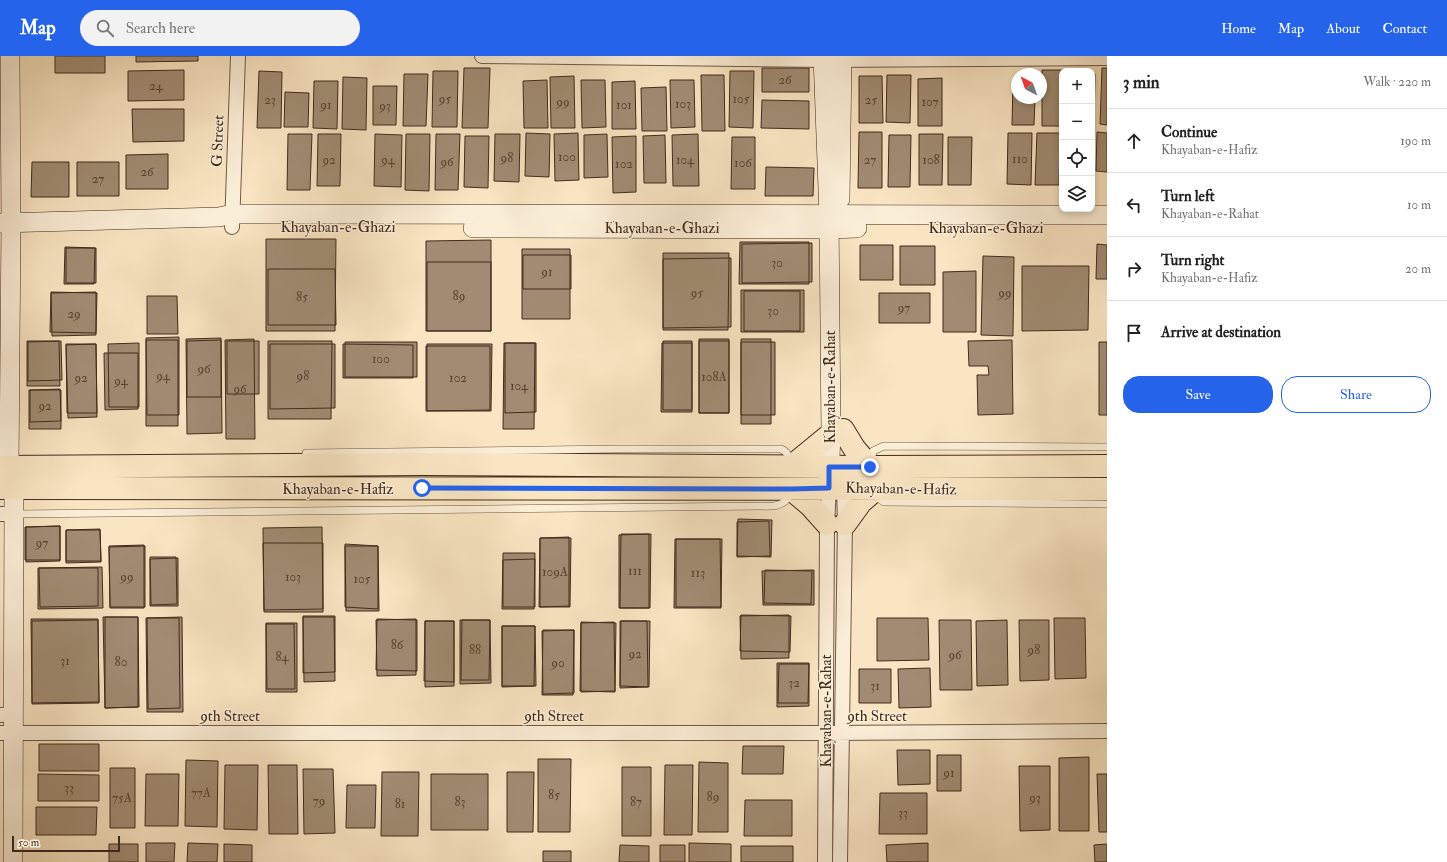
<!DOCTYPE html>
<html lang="en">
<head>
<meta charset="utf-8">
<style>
	body { margin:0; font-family:"IM FELL Double Pica",serif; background:#f2f2f2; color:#222 }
	.controls { position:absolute; right:12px; top:12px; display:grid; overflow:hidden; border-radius:8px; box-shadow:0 2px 6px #0003 }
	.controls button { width:36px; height:36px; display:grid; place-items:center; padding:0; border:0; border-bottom:1px solid #e0e0e0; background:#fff; color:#222; font:20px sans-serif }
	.compass { position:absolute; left:1011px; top:12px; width:36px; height:36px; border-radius:50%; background:#fff; box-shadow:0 2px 6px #0003; rotate:319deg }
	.scale { position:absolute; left:12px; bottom:10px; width:108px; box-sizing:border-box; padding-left:4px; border:2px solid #412b1d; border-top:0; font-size:11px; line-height:14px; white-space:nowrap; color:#412b1d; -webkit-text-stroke:3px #fbeed7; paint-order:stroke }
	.stop { position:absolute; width:12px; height:12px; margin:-9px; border:3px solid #2563eb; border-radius:50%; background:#fff }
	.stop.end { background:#2563eb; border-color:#fff; box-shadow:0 1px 4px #0008 }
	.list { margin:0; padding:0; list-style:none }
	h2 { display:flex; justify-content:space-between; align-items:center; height:52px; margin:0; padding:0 16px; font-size:17px }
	h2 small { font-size:13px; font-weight:400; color:#767676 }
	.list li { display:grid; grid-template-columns:26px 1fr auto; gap:12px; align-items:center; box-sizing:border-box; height:64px; padding:0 16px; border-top:1px solid #e0e0e0 }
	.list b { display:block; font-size:15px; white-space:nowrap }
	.list p { margin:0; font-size:13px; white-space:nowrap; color:#767676 }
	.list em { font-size:13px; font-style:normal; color:#767676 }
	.actions { display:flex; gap:8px; padding:12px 16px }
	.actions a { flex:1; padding:9px 0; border:1px solid #2563eb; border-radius:16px; text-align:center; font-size:14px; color:#2563eb }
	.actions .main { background:#2563eb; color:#fff }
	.icon { flex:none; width:22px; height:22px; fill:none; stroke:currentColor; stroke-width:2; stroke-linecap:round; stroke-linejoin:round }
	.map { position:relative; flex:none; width:1107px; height:806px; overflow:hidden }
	header { display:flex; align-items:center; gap:24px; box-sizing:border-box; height:56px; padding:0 20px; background:#2563eb; color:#fff }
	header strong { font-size:19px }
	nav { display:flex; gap:22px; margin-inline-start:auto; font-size:14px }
	.search { width:280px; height:36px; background:#f2f2f2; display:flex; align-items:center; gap:10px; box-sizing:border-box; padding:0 14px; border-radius:22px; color:#767676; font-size:15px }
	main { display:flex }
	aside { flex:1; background:#fff }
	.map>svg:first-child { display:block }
	.building { fill:#a18c73; stroke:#412b1d }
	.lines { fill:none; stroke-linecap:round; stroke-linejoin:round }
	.lane-casing { stroke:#6f5a46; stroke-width:8 }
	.street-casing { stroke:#6f5a46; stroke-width:16 }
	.secondary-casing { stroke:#412b1d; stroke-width:20 }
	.primary-casing { stroke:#412b1d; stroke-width:24 }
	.lane { stroke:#fbeed7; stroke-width:7 }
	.street { stroke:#fbeed7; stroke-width:14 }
	.secondary { stroke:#fbeed7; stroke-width:19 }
	.primary { stroke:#f9e5c2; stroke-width:22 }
	.route { stroke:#2563eb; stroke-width:5 }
	.labels { text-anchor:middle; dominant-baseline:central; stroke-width:3; stroke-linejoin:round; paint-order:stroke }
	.number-label { font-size:13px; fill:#594332 }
	.street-label { font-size:15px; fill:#412b1d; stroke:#fbeed7 }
</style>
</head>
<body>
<header>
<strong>Map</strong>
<div class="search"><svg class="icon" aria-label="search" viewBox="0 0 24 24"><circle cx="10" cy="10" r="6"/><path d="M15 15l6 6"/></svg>Search here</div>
<nav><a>Home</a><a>Map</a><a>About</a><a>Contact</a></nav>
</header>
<main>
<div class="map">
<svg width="1107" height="806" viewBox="0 0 1107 806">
	<rect width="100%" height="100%" fill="#f9e5c2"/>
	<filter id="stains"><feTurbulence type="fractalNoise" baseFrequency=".005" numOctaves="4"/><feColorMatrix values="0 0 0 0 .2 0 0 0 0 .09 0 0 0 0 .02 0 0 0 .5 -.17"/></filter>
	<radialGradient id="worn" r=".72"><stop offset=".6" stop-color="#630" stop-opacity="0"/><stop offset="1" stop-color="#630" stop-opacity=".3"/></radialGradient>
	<path class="building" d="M55,0H105V17H55Z
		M136,0H198V5L136,6Z
		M464,12H490L488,72H462Z
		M762,12H809V36H762Z
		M1102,12H1107V69L1100,68Z
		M184,14V44L128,45V15Z
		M1042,14H1066V15H1062V70H1042Z
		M259,15L282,16L281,72H257Z
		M433,15H458L457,71H432Z
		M730,15H754L753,72L729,71Z
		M404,18H428L426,70H403Z
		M1092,18H1095L1094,70H1092Z
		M701,19H724L725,75H702Z
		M887,19H911L910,67L886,66Z
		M574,20L575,72H551L550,21Z
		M859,20H882L883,67H859Z
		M343,21L367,22L366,74L342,73Z
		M942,22V70H918V23Z
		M547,24L548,72H524L523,25Z
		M581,24H605L606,71L582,72Z
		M670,24H694L695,71L671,72Z
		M314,25H338L337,73L313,72Z
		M635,25L636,73H612V26Z
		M1013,25L1017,26V42H1035L1034,69H1012Z
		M373,30H397L396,69H373Z
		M666,31L667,75H642L641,32Z
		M285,36L309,37L308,71H284Z
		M762,44L809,45V73L761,72Z
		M132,53H184V85L133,86Z
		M859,76H882V132H858Z
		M1097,76L1107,77V116L1096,115Z
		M526,77L550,78L549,121L525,120Z
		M578,77L579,124L555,125L554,78Z
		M1008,77H1032L1031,129L1007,128Z
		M1037,77H1060L1059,129H1035Z
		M288,78H312L310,134H287Z
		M318,78H341L340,130H317Z
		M375,78L402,79L401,131L374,130Z
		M406,78H430L429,135L405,134Z
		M436,78H460L458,134H435Z
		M495,78H520L519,126L494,125Z
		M607,78L608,121L584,122V79Z
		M698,78L699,130H673L672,79Z
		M919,78H943L942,129H919Z
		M665,79L666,127H644L643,80Z
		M889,79H911L910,131H888Z
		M465,80H489L488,132L464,131Z
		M636,80V136L613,137L612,81Z
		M732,81H755V133H731Z
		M948,81H972L971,129H948Z
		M168,98V133H126V99Z
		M32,106H69V141H31Z
		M77,106H119V140H77Z
		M766,111L814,112L813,140H765Z
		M266,183H336L335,275H266Z
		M491,184V275H426V185Z
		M740,186H809V228H739Z
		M812,187V226L742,227V188Z
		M1097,188L1107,189V223H1096Z
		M860,189H893V224H860Z
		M900,190H935V229H900Z
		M65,191L95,192L94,228H64Z
		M66,192H96V227H66Z
		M522,193H570V263H522Z
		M663,197H729L728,274H663Z
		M523,199H571V233H523Z
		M983,200L1014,201L1013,280L981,279Z
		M731,202V271L663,272V203Z
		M427,206H491V275H427Z
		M1022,210H1089L1088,274L1022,275Z
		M268,213H335L336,269H268Z
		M976,215V276H943V216Z
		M741,234H804V276H741Z
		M744,235H800V275H744Z
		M51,236L97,237L96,277L50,276Z
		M96,236V279L52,280L51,237Z
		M879,237H930V267H879Z
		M147,240H177L178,278H147Z
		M179,281V359H147L146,282Z
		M221,282L222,377L187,378L186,283Z
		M254,283L255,383H226L225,284Z
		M699,283H729V357H699Z
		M741,283H771V368H741Z
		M146,284H178V370H146Z
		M221,284V341H187V285Z
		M1012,284L1013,358L978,359L977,319H989L988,310H969L968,285Z
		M27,285H59L60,330H27Z
		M61,285L62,324L28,325V286Z
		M227,285H259V338H227Z
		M268,285H332L331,363H268Z
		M663,285H692V354H663Z
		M699,285H729V357H699Z
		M345,286H417V321H345Z
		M741,286H775V359H741Z
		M1099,286H1107V359H1099Z
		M139,287V351H109L108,288Z
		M504,287H535L534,373H503Z
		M505,287H536V356L505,357Z
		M662,287H692V356H661Z
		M66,288H96L97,357H67Z
		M96,288L97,361L68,362L66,289Z
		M270,288H335V352L270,353Z
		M343,288L413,289V322H343Z
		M427,288H492L491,355H427Z
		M426,290H490V354L426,355Z
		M104,297H138V353L105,354Z
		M60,333L61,365L30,366V334Z
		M29,334H61V373H29Z
		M738,463L772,464L771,501L737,500Z
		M769,465L770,500L737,501V466Z
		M60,470V504H25V471Z
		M60,470V505L26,506V471Z
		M322,471L323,553L264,554L263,472Z
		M100,473L101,505H66V474Z
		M66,474H100L101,506L66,507Z
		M621,478H651L650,552H620Z
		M649,478V552H619V479Z
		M569,481V550L540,551V482Z
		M540,482H571L570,551H539Z
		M675,483H722L721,552H674Z
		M676,483H720L721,551H676Z
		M263,487H323V556H264Z
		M345,488L378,490V553L345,551Z
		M144,489V552H110L109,490Z
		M145,490V551H110L109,491Z
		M345,490H378L379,555H346Z
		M503,497H535L534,553H502Z
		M150,501H176L177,548L151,549Z
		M178,502V550H150V503Z
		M535,503V551H503V504Z
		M102,511L103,552L38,553V512Z
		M39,512H98V550L40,551Z
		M765,514L812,515L811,548L764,547Z
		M814,514V549H763L762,515Z
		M741,559L791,560L790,596L740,595Z
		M789,559V602L741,603L740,560Z
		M303,560H335V616L303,617Z
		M103,561H138L139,651L105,652Z
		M105,561H138V651L105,652Z
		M182,561L183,656H147L146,562Z
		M303,561H334L335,625L304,626Z
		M147,562H179L180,652L148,653Z
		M877,562H928L929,604L877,605Z
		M1054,562H1085L1086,622L1055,623Z
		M31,563H98L99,647L32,648Z
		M377,563L417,564V615L376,614Z
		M416,563V619L377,620L376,564Z
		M98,564L99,646L32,647V565Z
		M460,564H490L491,627L460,628Z
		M462,564H490L489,624H461Z
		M939,564H971L972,634H940Z
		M1007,564L1008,629L977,630L976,565Z
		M1019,564H1049V624L1020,625Z
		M425,565H454V626L424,625Z
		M425,565H454V630L425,631Z
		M620,565H647L648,631L620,632Z
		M621,565H650L649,631L620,630Z
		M581,566L616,567L615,636L580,635Z
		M614,566L615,635L581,636V567Z
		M266,567H297V636H266Z
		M266,568H294L295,633H267Z
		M502,570H535L534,630H502Z
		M502,570H535L536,630L502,631Z
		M543,574H574L573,639H542Z
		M574,574V637L543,638L542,575Z
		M777,607H809V650L777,651Z
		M779,608H809L808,647H778Z
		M930,612L931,651L899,652L898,613Z
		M859,613H891V647H859Z
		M39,688H99V715H39Z
		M743,690H784L783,718H742Z
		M897,694H930V728L898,729Z
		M937,699H961V735H937Z
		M1089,701V775H1059V702Z
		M538,703H571L570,776H538Z
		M186,704L218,705L217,771L185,770Z
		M699,706L728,707V776H698Z
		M225,709H258L257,774L224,773Z
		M268,709H297L298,778H269Z
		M665,709H693L692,779H664Z
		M1019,710H1050V774L1020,775Z
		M622,711H651V780H622Z
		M110,712H135V772H110Z
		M303,713H333L335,777L304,778Z
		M382,716H419L418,780H381Z
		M507,716H534L533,776H507Z
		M38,718L99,719V745H38Z
		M146,718H179L178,770H145Z
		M431,718H488V774H431Z
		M1097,718H1107V776H1099Z
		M347,729H376L375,772H346Z
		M880,737H927V778H879Z
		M745,744H792V780H744Z
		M36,751H97L96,779H36Z
		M146,787H175L174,806H146Z
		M188,787L218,788L217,806H187Z
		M689,787L731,788V806H689Z
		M928,787V806H887L886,789Z
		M109,788H138V806H109Z
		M224,788L252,789V806H224Z
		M1107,788V806H1095L1094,789Z
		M620,789L649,790V806H619Z
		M660,789H685V806H660Z
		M741,790H793V806H741Z
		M543,795H571V806H543Z"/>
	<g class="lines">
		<defs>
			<path id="lane" d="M306,397L617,393H781C788,396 789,401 791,408
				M871,405L873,395L884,390L1107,391
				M877,437L878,442L884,446L1107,448
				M15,458L774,450C783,448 788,445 791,435"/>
			<path id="street" d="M482,0L823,4L1107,2
				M232,171L238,0
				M0,458H14
				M0,659L14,658
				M0,677H826L1107,675
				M825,806L827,468L829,432
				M840,806L845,468L844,432"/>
			<path id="secondary" d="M823,0L829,159L831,378L829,424
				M840,143L842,0
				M0,167L219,161L233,158L1107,159
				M473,172L829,173L857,172
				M9,411L11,167L10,0
				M13,806L14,433"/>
			<path id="primary" d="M843,374L854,392L870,411
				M792,410L831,378
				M0,411L422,408L870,411L1107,410
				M0,432L1107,433
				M791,433L810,449L827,468
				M845,468L861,446L876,433"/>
		</defs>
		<use href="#lane" class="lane-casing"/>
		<use href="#street" class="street-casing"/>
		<use href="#secondary" class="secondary-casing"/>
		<use href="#primary" class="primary-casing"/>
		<use href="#lane" class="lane"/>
		<use href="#street" class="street"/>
		<use href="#secondary" class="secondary"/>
		<use href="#primary" class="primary"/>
	</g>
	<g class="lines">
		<path class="route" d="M422,432L791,433L829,432V411H870"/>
	</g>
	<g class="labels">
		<g class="number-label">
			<text x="785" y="24">26</text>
			<text x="156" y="30">24</text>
			<text x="445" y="43">95</text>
			<text x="741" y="43">105</text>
			<text x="270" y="44">23</text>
			<text x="871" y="44">25</text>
			<text x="563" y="46">99</text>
			<text x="930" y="46">107</text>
			<text x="683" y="48">103</text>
			<text x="326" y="49">91</text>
			<text x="624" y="49">101</text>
			<text x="385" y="50">93</text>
			<text x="567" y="101">100</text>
			<text x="507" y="102">98</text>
			<text x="1020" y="103">110</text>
			<text x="329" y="104">92</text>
			<text x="388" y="104">94</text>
			<text x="685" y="104">104</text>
			<text x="870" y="104">27</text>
			<text x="931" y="104">108</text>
			<text x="447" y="106">96</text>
			<text x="743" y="107">106</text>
			<text x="624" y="108">102</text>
			<text x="147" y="116">26</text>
			<text x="98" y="123">27</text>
			<text x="777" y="207">30</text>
			<text x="547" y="216">91</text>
			<text x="697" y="237">95</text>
			<text x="1005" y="237">99</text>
			<text x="459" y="240">89</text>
			<text x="302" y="241">85</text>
			<text x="904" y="252">97</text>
			<text x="773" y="255">30</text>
			<text x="74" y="258">29</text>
			<text x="381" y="303">100</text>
			<text x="204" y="313">96</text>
			<text x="163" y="320">94</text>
			<text x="303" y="320">98</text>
			<text x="714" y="321">108A</text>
			<text x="81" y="322">92</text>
			<text x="458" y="322">102</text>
			<text x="121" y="325">94</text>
			<text x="519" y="330">104</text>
			<text x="240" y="333">96</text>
			<text x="45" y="350">92</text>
			<text x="42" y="487">97</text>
			<text x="635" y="515">111</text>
			<text x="555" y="516">109A</text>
			<text x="698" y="517">113</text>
			<text x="127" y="521">99</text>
			<text x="293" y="521">103</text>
			<text x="362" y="523">105</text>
			<text x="397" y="589">86</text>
			<text x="475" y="594">88</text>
			<text x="1034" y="594">98</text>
			<text x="635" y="598">92</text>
			<text x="955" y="599">96</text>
			<text x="282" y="601">84</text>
			<text x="65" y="605">31</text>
			<text x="121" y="606">80</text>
			<text x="558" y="607">90</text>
			<text x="794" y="627">32</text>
			<text x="875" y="630">31</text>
			<text x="949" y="717">91</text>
			<text x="69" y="732">33</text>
			<text x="201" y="737">77A</text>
			<text x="554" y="739">85</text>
			<text x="713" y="741">89</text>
			<text x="122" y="742">75A</text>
			<text x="1035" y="742">93</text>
			<text x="319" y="745">79</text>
			<text x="460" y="746">83</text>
			<text x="636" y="746">87</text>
			<text x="400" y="748">81</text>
			<text x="903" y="757">33</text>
		</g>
		<g class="street-label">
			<text transform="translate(218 85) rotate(-88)">G Street</text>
			<text x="338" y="171">Khayaban-e-Ghazi</text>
			<text x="662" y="172">Khayaban-e-Ghazi</text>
			<text x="986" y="172">Khayaban-e-Ghazi</text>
			<text transform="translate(830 331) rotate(-90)">Khayaban-e-Rahat</text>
			<text x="338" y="433">Khayaban-e-Hafiz</text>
			<text transform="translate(901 433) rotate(1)">Khayaban-e-Hafiz</text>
			<text transform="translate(826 655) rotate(-90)">Khayaban-e-Rahat</text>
			<text x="230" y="660">9th Street</text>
			<text x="554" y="660">9th Street</text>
			<text x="877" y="660">9th Street</text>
		</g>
	</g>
	<rect width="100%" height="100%" filter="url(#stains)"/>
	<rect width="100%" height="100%" fill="url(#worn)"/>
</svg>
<div class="controls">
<button>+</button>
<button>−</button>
<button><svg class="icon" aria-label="locate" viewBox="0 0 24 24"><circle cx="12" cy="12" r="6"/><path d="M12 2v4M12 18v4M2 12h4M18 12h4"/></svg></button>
<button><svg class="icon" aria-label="layers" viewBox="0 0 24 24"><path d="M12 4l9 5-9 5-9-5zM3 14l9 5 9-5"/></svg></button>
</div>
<svg class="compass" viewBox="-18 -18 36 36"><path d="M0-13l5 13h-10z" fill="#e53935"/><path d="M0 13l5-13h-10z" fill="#767676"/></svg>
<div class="scale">50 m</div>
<div class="stop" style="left:422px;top:432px"></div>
<div class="stop end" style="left:870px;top:411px"></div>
</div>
<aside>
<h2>3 min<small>Walk · 220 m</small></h2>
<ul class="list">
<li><svg class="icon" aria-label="ahead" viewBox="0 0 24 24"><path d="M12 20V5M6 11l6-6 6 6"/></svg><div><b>Continue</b><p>Khayaban-e-Hafiz</p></div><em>190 m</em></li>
<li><svg class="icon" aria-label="left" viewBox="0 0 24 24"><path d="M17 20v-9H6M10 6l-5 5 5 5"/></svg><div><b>Turn left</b><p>Khayaban-e-Rahat</p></div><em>10 m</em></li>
<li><svg class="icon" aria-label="right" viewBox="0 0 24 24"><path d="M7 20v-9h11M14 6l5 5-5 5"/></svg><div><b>Turn right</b><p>Khayaban-e-Hafiz</p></div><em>20 m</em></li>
<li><svg class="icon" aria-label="arrive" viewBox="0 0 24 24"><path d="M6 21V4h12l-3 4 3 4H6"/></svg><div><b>Arrive at destination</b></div></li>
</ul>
<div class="actions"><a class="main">Save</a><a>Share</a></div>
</aside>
</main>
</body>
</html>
